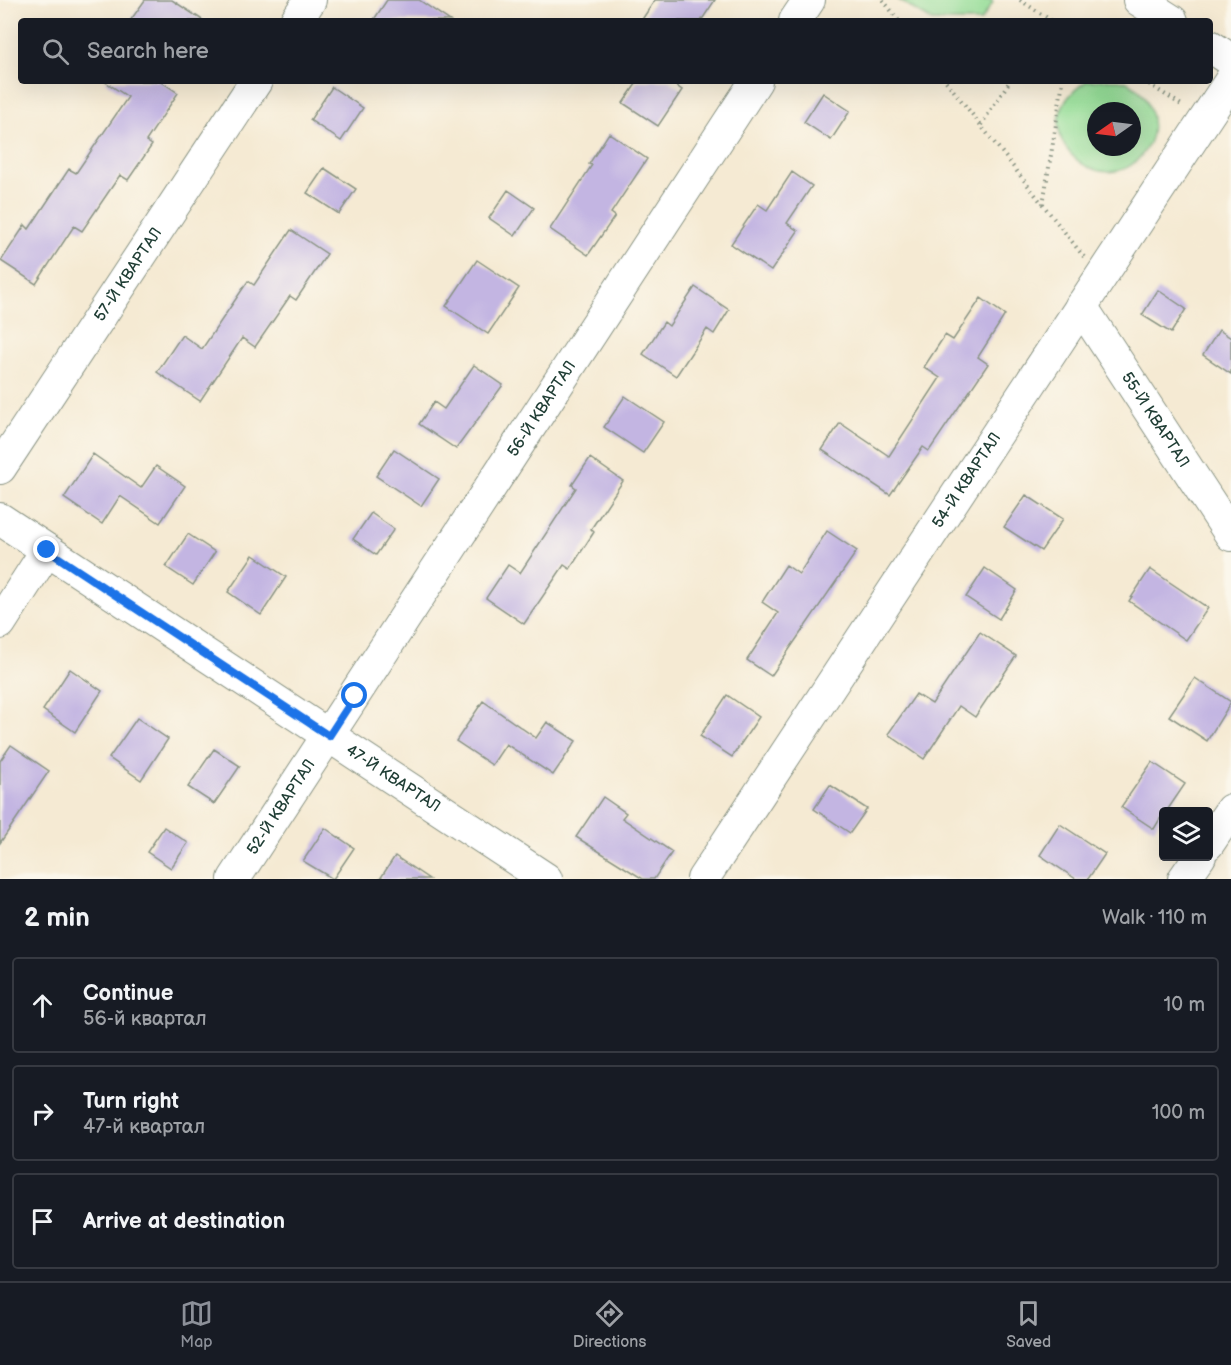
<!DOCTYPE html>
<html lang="en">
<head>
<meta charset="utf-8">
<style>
	body { margin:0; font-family:"Balsamiq Sans",sans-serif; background:#20242c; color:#f1f3f6 }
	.controls { position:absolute; right:18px; bottom:18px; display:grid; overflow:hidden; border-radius:6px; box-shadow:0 6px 24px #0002 }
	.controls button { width:54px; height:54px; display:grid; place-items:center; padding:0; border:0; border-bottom:2px solid #363941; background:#171b24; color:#f1f3f6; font:30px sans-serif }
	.compass { position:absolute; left:1087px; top:102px; width:54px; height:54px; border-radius:50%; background:#171b24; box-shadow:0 6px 24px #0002; rotate:256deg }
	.stop { position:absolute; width:18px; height:18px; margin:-14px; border:4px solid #1a73e8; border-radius:50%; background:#fff }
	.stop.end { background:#1a73e8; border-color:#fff; box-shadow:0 2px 6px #0008 }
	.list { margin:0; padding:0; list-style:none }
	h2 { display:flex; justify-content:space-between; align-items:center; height:78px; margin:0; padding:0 24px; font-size:26px }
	h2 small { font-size:20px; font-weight:400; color:#9ea1a6 }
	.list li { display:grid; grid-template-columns:39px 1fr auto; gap:18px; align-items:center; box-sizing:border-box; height:96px; margin:0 12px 12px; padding:0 12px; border:2px solid #363941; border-radius:6px }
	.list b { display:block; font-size:22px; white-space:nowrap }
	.list p { margin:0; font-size:20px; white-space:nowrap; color:#9ea1a6 }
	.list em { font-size:20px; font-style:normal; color:#9ea1a6 }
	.icon { flex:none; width:33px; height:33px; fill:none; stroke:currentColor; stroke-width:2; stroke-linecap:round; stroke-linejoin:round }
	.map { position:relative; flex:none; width:1231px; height:879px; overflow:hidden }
	.search { position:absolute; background:#171b24; box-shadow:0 6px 24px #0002; left:18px; right:18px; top:18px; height:66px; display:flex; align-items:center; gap:15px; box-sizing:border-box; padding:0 21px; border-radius:6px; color:#9ea1a6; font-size:22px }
	.sheet { height:402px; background:#171b24 }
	nav { display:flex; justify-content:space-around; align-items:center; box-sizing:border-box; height:84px; border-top:2px solid #363941; background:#171b24; font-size:16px; color:#9ea1a6 }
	nav a { display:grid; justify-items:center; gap:3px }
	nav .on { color:#8c9099 }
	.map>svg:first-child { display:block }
	.green { fill:#96de98; stroke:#5a8e66; stroke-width:1.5; fill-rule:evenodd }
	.building { fill:#c3b5e2 }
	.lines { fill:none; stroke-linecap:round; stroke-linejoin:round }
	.minor-casing { stroke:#8a9484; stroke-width:34 }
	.path { stroke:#8a9484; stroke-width:4; stroke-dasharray:1.5 4.5; stroke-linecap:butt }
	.minor { stroke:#fff; stroke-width:32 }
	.route { stroke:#1a73e8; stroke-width:8 }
	.labels { text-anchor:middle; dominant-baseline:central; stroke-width:6; stroke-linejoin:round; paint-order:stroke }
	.street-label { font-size:16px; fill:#1f3d34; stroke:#fbf7ec }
</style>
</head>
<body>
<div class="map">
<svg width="1231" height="879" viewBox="0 0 1231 879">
	<rect width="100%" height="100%" fill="#fbf7ec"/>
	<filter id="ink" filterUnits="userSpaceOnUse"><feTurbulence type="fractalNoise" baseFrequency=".0167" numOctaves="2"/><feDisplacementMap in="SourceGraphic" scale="12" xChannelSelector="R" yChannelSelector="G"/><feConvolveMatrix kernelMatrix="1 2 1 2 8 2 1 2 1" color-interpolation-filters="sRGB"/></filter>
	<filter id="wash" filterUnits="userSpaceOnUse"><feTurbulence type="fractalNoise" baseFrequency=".008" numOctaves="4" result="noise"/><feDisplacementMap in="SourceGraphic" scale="24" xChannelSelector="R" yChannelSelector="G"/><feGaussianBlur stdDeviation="1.35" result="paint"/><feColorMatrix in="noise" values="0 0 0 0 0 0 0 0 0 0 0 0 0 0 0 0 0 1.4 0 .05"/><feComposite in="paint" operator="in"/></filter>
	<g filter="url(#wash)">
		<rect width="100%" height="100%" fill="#f5ead3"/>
		<path class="green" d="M899,0H991L993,2L981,21H932Z
			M1087,81C1098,81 1113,78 1124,81C1147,88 1159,122 1149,143C1113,217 1009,131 1087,81ZM1096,111H1132V147H1096Z"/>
		<g id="blocks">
			<path class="building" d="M145,0H172L204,21H130Z
				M387,0H419L450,21H373Z
				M655,0H715L701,21H641Z
				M104,81H160L178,93L146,141L152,145L128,180L120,175L82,231L74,226L36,284L1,261L25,225L29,229L69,169L76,173L128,97Z
				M638,81H669L682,90L658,126L623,103Z
				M332,87L363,108L341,141L310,120Z
				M823,93L850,111L831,140L804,122Z
				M609,133L647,159L611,213L615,216L588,255L550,229L592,165L589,164Z
				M324,168L356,189L339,214L307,193Z
				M792,172L812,186L787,223L798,231L771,271L731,244L758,204L767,210Z
				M508,190L534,208L515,236L489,218Z
				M291,230L327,254L296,300L290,296L255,347L242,338L200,401L157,372L182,335L202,349L248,281L254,285Z
				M477,260L519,288L488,334L446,306Z
				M695,287L729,310L714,334L707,329L676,376L643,354L664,322L669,326Z
				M1158,290L1186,309L1171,333L1142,315Z
				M981,298L1005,315L978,357L988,364L929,451L923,447L890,495L822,450L840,423L889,456L940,378L924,367L945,335L953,340Z
				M1219,330L1231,338V374L1203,355Z
				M474,365L503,385L456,449L419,424L434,402L444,409Z
				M625,396L664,422L643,453L604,427Z
				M394,449L439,479L421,506L376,476Z
				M93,454L141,488L156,466L185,486L160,523L120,496L102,524L64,498Z
				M590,458L623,481L591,529L594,532L570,569L564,565L524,624L486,598L508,565L520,573L576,488L572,485Z
				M1026,495L1063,519L1041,551L1004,527Z
				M371,513L394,529L376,555L353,539Z
				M827,531L857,551L771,676L747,660L778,613L762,602L786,565L799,574Z
				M188,534L215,552L193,585L166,567Z
				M253,555L286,577L261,615L228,592Z
				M985,568L1017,590L999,619L966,597Z
				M1150,569L1208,608L1186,640L1129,601Z
				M980,632L1016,656L975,717L959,706L924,759L888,734L916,694L932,704Z
				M70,669L102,691L75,732L43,710Z
				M1195,678L1231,702L1207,741L1169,716Z
				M727,695L759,717L732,757L700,736Z
				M483,701L536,738L547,722L576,741L553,775L506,744L492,765L456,741Z
				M137,718L168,739L141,780L109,758Z
				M11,745L49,771L0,843V761Z
				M214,749L240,766L214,804L188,787Z
				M1152,762L1185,784L1166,812H1164L1154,829L1121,807Z
				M830,785L867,809L850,833L814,809Z
				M603,797L626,813L622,818L672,852L654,879H643L576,837Z
				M1060,824L1105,854L1088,879H1076L1040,855Z
				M164,827L188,843L171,868L147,852Z
				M325,828L354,848L333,879L303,861Z
				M395,856L429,879H380Z"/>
		</g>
	</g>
	<g filter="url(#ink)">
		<use href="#blocks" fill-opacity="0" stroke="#8a9484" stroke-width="1.5"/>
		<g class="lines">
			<defs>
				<g id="minor">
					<path d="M1139,0L1172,21"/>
					<path d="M296,21L310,0"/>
					<path d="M795,21L809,0"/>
					<path d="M1210,46L1231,60"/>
					<path id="s1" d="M1081,306L1231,535"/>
					<path id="s2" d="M0,468L256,81"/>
					<path id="s3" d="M0,519L546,879"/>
					<path d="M0,623L47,550"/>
					<path d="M1208,844L1231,810"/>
					<path id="s4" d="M234,879L756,81"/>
					<path id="s5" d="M703,879L1231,80"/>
					<path d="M1184,879L1200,856"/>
				</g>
			</defs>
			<use href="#minor" class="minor-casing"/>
			<path class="path" d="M883,0L899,21
				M1020,0L1052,21
				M946,81L1084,257
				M1144,81L1183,106
				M981,125L1010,81
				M1043,204L1063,81"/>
			<use href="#minor" class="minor"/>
		</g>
	</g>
	<g class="lines" filter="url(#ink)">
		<path class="route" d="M47,550L329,736L355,696"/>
	</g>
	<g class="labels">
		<g class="street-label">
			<text stroke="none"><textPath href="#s2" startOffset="232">57-Й КВАРТАЛ</textPath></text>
			<text stroke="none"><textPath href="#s4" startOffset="562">56-Й КВАРТАЛ</textPath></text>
			<text stroke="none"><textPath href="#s1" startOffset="136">55-Й КВАРТАЛ</textPath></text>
			<text stroke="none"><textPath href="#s5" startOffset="478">54-Й КВАРТАЛ</textPath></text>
			<text stroke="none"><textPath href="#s3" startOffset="471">47-Й КВАРТАЛ</textPath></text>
			<text stroke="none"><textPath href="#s4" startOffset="86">52-Й КВАРТАЛ</textPath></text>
		</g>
	</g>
</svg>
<div class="controls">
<button><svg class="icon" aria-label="layers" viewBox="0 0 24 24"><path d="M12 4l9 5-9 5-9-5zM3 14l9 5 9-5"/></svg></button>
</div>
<svg class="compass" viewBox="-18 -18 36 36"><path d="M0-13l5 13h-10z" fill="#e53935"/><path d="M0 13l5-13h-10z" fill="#9ea1a6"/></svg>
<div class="stop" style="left:355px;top:696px"></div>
<div class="stop end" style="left:47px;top:550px"></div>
<div class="search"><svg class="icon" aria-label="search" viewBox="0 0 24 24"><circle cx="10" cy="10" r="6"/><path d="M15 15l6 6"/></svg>Search here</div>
</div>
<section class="sheet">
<h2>2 min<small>Walk · 110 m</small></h2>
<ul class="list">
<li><svg class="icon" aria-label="ahead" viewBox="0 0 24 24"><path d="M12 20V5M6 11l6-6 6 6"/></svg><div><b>Continue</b><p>56-й квартал</p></div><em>10 m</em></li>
<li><svg class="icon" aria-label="right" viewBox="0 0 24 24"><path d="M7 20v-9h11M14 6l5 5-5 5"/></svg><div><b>Turn right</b><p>47-й квартал</p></div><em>100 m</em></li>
<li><svg class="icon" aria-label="arrive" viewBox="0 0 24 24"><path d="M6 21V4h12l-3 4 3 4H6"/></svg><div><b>Arrive at destination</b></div></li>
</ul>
</section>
<nav>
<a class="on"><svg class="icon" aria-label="map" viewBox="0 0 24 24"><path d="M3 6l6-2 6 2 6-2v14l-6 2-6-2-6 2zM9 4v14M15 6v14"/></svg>Map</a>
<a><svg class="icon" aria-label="directions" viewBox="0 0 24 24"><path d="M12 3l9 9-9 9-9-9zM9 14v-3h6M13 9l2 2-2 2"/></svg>Directions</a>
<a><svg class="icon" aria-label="saved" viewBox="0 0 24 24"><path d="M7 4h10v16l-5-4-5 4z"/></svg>Saved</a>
</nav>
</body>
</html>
